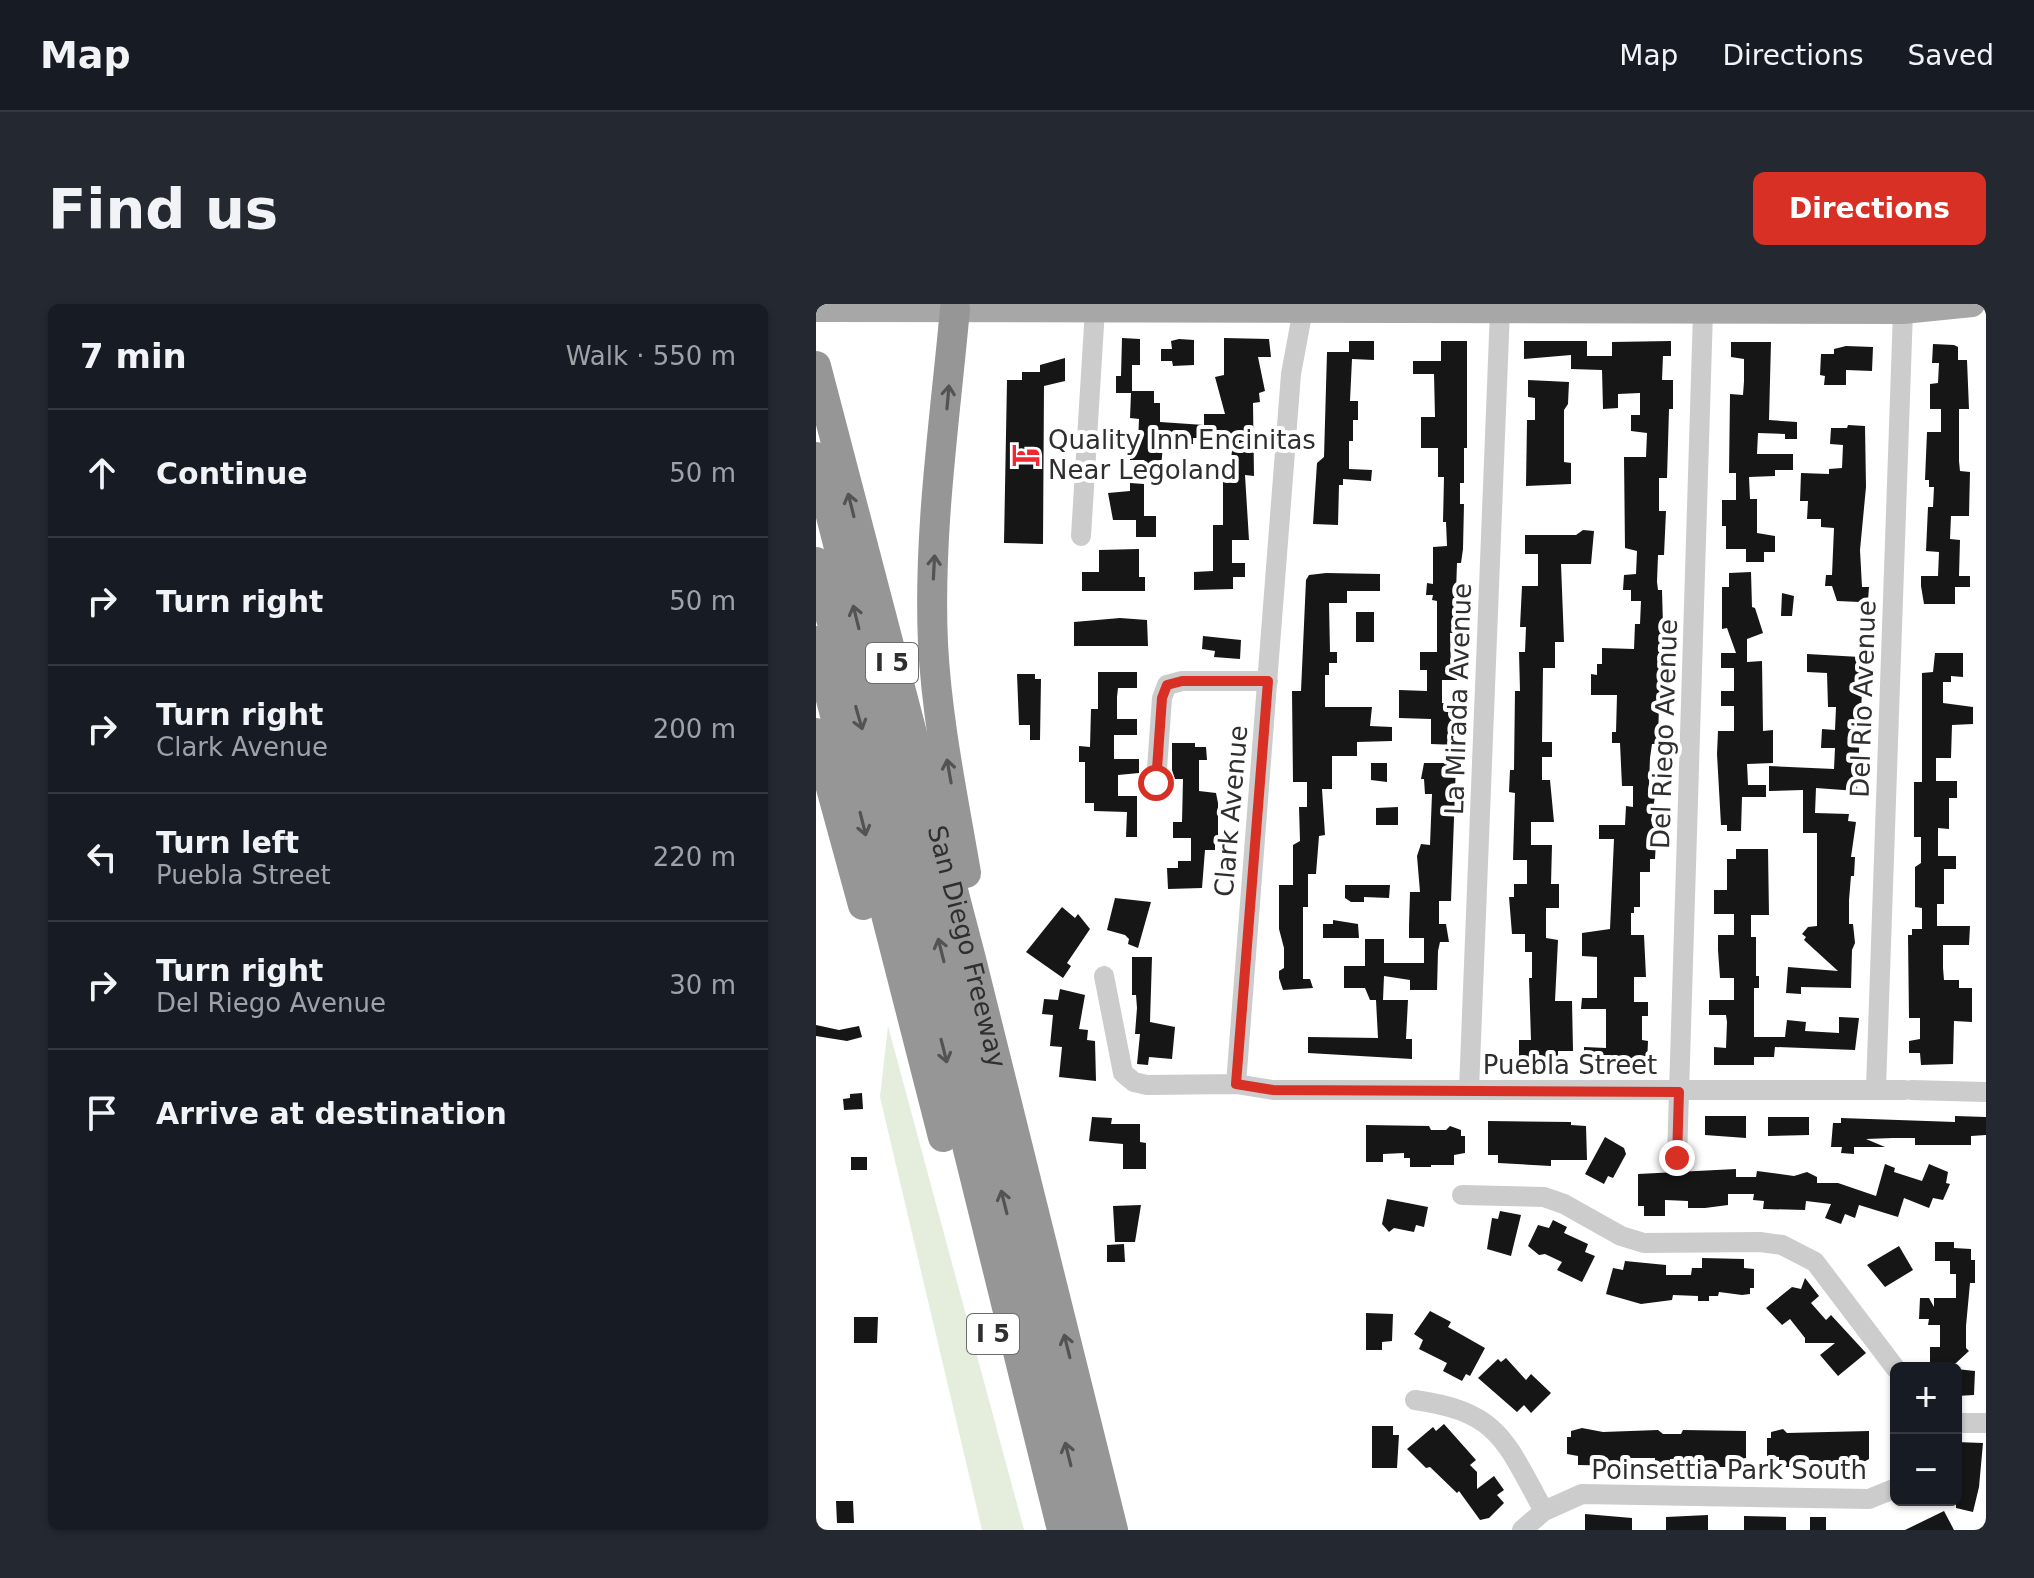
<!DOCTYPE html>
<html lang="en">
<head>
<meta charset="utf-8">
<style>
	body { margin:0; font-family:"DejaVu Sans",sans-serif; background:#242831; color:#f1f3f6 }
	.controls { position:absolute; right:24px; bottom:24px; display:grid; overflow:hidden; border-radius:12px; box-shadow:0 2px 6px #0004 }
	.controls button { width:72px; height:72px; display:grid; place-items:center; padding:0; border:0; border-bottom:2px solid #363941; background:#171b24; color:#f1f3f6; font:40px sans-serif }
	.stop { position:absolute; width:24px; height:24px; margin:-18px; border:6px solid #d93025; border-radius:50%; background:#fff }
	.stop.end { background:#d93025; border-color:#fff; box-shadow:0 2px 8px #0008 }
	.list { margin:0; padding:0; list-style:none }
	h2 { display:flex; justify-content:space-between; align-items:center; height:104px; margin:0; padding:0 32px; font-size:34px }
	h2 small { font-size:26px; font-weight:400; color:#9ea1a6 }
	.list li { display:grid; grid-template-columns:52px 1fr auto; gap:24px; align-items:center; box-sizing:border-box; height:128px; padding:0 32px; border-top:2px solid #363941 }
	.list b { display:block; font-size:30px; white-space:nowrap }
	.list p { margin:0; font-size:26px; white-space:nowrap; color:#9ea1a6 }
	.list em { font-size:26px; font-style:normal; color:#9ea1a6 }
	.icon { flex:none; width:44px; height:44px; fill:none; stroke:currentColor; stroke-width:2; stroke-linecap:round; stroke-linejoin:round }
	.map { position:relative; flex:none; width:1170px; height:1226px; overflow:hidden; border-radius:12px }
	header { display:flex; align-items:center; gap:48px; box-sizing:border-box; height:112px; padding:0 40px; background:#171b24; border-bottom:2px solid #363941 }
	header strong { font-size:38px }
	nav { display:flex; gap:44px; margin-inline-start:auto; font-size:28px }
	.intro { display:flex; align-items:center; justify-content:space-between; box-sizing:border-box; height:192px; padding:0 48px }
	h1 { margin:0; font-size:56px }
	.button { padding:20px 36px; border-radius:12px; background:#d93025; color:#fff; font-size:28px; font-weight:700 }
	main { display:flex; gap:48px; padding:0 48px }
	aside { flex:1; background:#171b24; border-radius:12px; box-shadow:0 2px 6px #0004 }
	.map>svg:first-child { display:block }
	.green { fill:#e5eddc }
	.building { fill:#161616 }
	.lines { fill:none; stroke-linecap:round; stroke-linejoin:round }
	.minor { stroke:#ccc; stroke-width:20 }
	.major { stroke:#a7a7a7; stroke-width:26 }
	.highway { stroke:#969696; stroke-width:30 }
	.oneway { stroke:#535353 }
	.route { stroke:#d93025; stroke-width:10 }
	.labels { text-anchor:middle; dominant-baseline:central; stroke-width:8; stroke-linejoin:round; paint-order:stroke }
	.shield { fill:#fff; stroke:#6d6d6d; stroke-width:2 }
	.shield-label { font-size:24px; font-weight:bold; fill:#2f2f2f }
	.poi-label { font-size:26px; fill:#2f2f2f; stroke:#fff; text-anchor:start }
	.street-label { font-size:26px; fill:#2f2f2f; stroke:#fff }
</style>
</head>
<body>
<header>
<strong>Map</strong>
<nav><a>Map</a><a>Directions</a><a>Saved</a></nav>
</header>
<div class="intro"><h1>Find us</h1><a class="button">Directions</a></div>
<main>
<aside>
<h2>7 min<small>Walk · 550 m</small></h2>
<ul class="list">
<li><svg class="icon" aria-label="ahead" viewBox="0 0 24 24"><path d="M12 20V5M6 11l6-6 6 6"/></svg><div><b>Continue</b></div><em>50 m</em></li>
<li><svg class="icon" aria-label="right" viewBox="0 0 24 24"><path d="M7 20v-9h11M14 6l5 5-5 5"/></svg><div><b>Turn right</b></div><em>50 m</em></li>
<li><svg class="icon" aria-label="right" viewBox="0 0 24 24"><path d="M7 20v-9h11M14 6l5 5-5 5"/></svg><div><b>Turn right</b><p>Clark Avenue</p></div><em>200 m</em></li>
<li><svg class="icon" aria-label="left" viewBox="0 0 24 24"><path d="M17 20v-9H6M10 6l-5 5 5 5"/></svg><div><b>Turn left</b><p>Puebla Street</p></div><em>220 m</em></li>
<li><svg class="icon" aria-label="right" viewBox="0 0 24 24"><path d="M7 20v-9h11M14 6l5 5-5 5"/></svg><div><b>Turn right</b><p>Del Riego Avenue</p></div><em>30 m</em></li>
<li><svg class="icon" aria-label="arrive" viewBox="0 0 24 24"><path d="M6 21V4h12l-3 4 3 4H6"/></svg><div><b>Arrive at destination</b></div></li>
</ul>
</aside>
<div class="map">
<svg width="1170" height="1226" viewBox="0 0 1170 1226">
	<rect width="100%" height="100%" fill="#fff"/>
	<path class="green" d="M72,722L208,1226H166L64,793Z"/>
	<path class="building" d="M306,34L324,35V61H316V87H338V99H344V118L388,121V110H409L399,73L408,71V34L453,35L455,53H442L449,87L443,89L444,98L437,99L438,172L429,171L433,236H416V259H429V273H417V285L378,286V268L397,267V221H407V169H414L417,134H377V140H347L344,177H328V156H314V139H322L323,115L314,114L315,89H300V72H305Z
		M363,35L378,36V61L357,62L356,57H345V45H356L355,37Z
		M533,37H558V56L536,55L534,97H542V116H537V137H533V165L556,166L555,177L527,175V181H523L522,221L497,220L501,159L508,153L511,48H533Z
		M625,37H651V144H648V179H644V200H648L647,245L645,259H641L640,288H643V329H634L635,362H641V376H626V399L641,400L640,441L615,440V415L583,414V386L611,387V366H604V348H621V297L616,296L617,291H610L611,279L617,280V243L631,242L630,218H627L628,173H622V144H605V113H619L618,70H597V57H625Z
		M708,37H771V52H796V38L855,37V52H847L846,76H857V105H853L851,174H843V207H850L848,251H842L841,278L842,286H846L848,358H844L842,440H836L834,454L833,480H841L835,517L841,518L839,555H834V568H824V603H818V609H815V631H828L830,673H818V698H832V712H826V736L832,737L831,760L768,759V743L790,744V705H765L766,694H781V653L766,652V629L794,625L798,535H783V521H809L810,502L817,503V482H806L804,439H796V428H800L801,391H775V370L781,371V360H786V344L818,345L819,320H824L825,297H815V286H807L808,271L820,270L821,247L809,244L808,153H830L831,129L815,127V111H824V89L802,90V104L787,105L786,66L755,65V51L708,55Z
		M915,38H955L953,116L981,118V135H969V130L942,129L941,150H977V166H959V172L933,173L934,195H941V229L959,232V248H948V258H930V245H910V222H906V196H920V169H913L914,90L927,91L928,77V55L915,53Z
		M1117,40L1138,41L1142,43V56H1151L1153,105H1143V157L1144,167L1154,168L1153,212H1135L1134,235L1144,236L1143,272H1154V283H1139V300H1108L1105,282V272H1122L1123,248L1110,247L1112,203H1117L1118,183H1113V176H1109L1111,128H1125V105H1114V80L1122,79L1123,59H1116Z
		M1030,42L1057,43L1056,67L1030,66V81H1008L1009,72L1004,71L1005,50H1018V45Z
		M249,54V77L228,82L227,240L188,239L191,76H206V68H224V61Z
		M712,76L753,78L752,100L748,106V158L755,159V180L710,182L711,116H719V94L712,93Z
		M1032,121L1049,122L1050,183L1044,246L1046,283H1053L1052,297L1044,298L1021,297L1016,282H1009L1010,271H1016L1018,224L1005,223V215H991L992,197H984L985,169L1013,170V165L1026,164L1027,141L1014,140L1015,124H1031Z
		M314,179L328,180V212H340V233H320V216H297L292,189L314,187Z
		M767,226L778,227L775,260H745L748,338H739V364H727L726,438H736V453H726V476H734L738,518H715V541H736L735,580H743V604H730V634L742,636L739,697H756L757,747H742V754H726V763H703V736H715L713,674H716V648H709V630H696L693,593H698V580H711V556H697L699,489L693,488L694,466H698L699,387H704L703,348H709L710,323H704L706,282H722V250H709V231H760Z
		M323,245V273H329V287H266V268H283V246Z
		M935,268L936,303L939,304L947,329L931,335V358L946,357L947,427L957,426V459L931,460L932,481H950V493H926L925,527H911V521H905L901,450L902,427H918V402H905V387H918V364H905V349H920L911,324L906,325V283H913V269Z
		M510,269L564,270V287H531V299H513L514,348H521V359H513V371H509V403H556L554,422L576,423V437L541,438V452H516V485H506L509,531L503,532L500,570H492V603H487V675H494L497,684L467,686L463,674V667L468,664V644L463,625V581H477V541L484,537L483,503H491V478H477L476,387H485L490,276L493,271Z
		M966,289L978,292L976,312H965Z
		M540,308H558V338H540Z
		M304,314L331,316L332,342H258V318Z
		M387,332L425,336L424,355L398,353L399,347L386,345Z
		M1119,349H1147V373L1135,372V378H1127V399L1157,403V420L1136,421L1135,454H1120V477H1141V494H1133V525L1122,524V552H1140V565H1128V600H1121V622H1154L1153,641H1127V664L1128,676H1143V684H1156V718L1138,717L1137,760L1105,761L1104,749H1093V737L1104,735V714H1093L1092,631H1096V625H1106V604L1099,603V563L1105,559V533H1098V478H1106V369L1117,368Z
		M991,350L1044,353L1047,367L1041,487L1000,484L999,509L1033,510L1032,517L1040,518L1035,553H1039L1038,572H1035L1033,596V620H1037L1039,639L1036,646L1035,684L985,683V690L970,689L972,663L1022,667L988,636L990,633L986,630L992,623L1001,622V529H987V486L953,487V462L1018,465L1019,444H1005L1006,425L1019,426L1020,403H1012L1011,369L991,368Z
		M282,368H321V384H302L301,393V415H321V431H298V455H323V469L302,471V492H321V533H310L311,508L278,507V499H269V458H263V442L274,443L275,405H282Z
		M201,370H219V375H225L224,436H214V421H203Z
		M356,439H379V443H390L391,456H383V487L400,489L402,499V538H399V546H389L386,584L352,585L351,564H362V557H375V534H357V518H366L367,475H359L356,466Z
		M555,459H571V478L555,476Z
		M608,459H640L635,597H623V620H630L633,638H624L622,647L621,686H594V676L568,672L567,696H554L549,684H528V662H549V635H568V659H608V634H593V621L594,588H604L601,552L605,540L614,541L616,490H609L608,475H605Z
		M582,503V521H560V504Z
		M920,545H952L953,611H935V633H940V672H943V684H938V733H969L971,716L990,718L989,727L1023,729V713L1043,714L1039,746L959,743L958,753H938V761H898V743L910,744L911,718L910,711H893V696H918V674H904L902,646V631H918V610H898V586H911V555H920Z
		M529,581H574L573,594L548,593V598H535L529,594Z
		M299,594L335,598L322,644L312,640L313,635L309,631L291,626Z
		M246,603L259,614L262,610L274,625L251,659L255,662L247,674L210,648Z
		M517,616L542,620L543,634H507V620H517Z
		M316,653H336L334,718L359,723L356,755L333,753L332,761L321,760L324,730H319L321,704L320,691H316Z
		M244,685L269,691L263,725L272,726L271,736L279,737L280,777L243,773L246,743L234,742L237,711L226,710L228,695L242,696Z
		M560,696H592L590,735H596V755L492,749V733L562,734Z
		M0,721L23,726L43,722L46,733L31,737L0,732Z
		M46,789L47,805L28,806L27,795L34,794V790Z
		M889,812H930V834L889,831Z
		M1139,812L1170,813V831L1155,832V841H1099V834H1077L1050,835L1069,843H1038V850L1025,849L1026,843H1015L1017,819H1025V814L1139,818Z
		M276,813L296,814L295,820H324V838L330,839V865H307V840L273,837Z
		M952,813H993V831L952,832Z
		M672,817L755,818V821L770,822L771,856H735V862L682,859V851H672Z
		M550,821L613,822L615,826H630L634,822L645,826V832H649V849L638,851V861H615V863H594V854H588V849L567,850V858H550Z
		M789,833L808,844L810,850L797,874L792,872L788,880L769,870Z
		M35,853H51V866H35Z
		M1069,860L1079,864L1078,868L1106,877L1113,860L1132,868L1130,879L1134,880L1127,896L1117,894L1113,904L1088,894L1082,913L1043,901L1039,914L1029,910L1025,920L1009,914L1015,900L990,897L989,906L947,905L948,897L937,896L938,890H912V901L889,904H872V897L849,896V912H828V902H822V870L920,865V873H940L941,867L978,872L991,868L1001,873V879H1022L1060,892Z
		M571,895L612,903L608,923L600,921L598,928L578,924L573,928L566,920Z
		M325,901L319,938H299L297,902Z
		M684,907L705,911L695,952L671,945L676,914L682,915Z
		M737,916L751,923L748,929L772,940L769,948L779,952L766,978L741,966L746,958L729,950L723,951L712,942L722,921L733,924Z
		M1119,938H1138V944L1155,945V956H1159V979H1154L1150,1022V1044L1153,1047L1140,1059H1114V1043H1124V1021H1112L1113,1015H1103L1104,994H1113L1118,1003V994H1140V970H1134V957H1119Z
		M308,940L309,958H291V941Z
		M1083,942L1097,966L1069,983L1051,961Z
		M886,954L928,955V964L938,965V984H934V990L926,991L903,988L902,992H893V997H882V992L857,991L856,996L825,1000L790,990L797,964L807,966L809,957L850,961V971H875L876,964H886Z
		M989,974L1003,992L995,999L1010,1016L1015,1011L1050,1049L1022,1072L1004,1051L1019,1039H989V1034L974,1015L966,1021L950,1004L976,983L985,985Z
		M614,1007L635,1018L632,1023L669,1044L654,1072L650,1070L646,1077L627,1067L631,1059L603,1045L607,1036L598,1030Z
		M550,1009L577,1010L576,1037L566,1038V1046H550Z
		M38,1013H62L61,1039H38Z
		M690,1054L710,1076L715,1070L735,1089L715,1109L708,1101L701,1108L662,1074L682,1055L685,1058Z
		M1140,1065L1159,1067L1158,1091L1140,1092Z
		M628,1120L660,1156L654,1161L661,1168V1185L678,1172L688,1186L681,1191L688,1199L673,1214L664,1216L643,1187L641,1189L614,1163L610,1164L591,1145L617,1123L620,1127Z
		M556,1122H577V1131H583L581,1164H556Z
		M766,1124L787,1128L842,1126L847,1130H865L867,1126L930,1127V1154L919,1156V1163H876V1155H854V1163H839V1154H814V1162L762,1161V1152L751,1150V1133H755V1127Z
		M967,1125L971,1129L1053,1127V1155L1042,1161V1165L999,1163V1156H978V1163H963V1153L951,1152V1134H955V1128Z
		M1140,1138L1167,1139L1163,1183L1157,1208L1140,1204Z
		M20,1197H37L38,1219H21Z
		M1128,1207L1138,1226H1089Z
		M769,1210L816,1214V1226H769Z
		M892,1211V1226H850V1213Z
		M928,1212L970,1213V1226H928Z
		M994,1213H1010V1226H994Z"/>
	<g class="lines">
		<path class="minor" d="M265,232L279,5
			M340,479L346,394L351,381L366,377H452
			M288,672L307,769L318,778L331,781L420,780L457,786H1089
			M420,780L475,70L488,0
			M1060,784L1087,7
			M653,786L684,6
			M1095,786L1170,788
			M861,854L887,8
			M646,891L728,893L748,900L805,932L828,939L944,938L966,941L999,958L1080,1065
			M599,1096C684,1108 689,1137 728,1207
			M1140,1119H1170
			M706,1226L728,1207L766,1190L1053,1195L1080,1184"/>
		<path class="major" d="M0,5L1087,7L1156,0"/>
		<g class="highway">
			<path d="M139,5C129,115 112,229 117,340C121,417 137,493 150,569"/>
			<path id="s1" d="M0,62L155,655L297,1226"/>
			<path d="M0,153L272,1226"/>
			<path d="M0,258L104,651L246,1226"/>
			<path d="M0,337L127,833"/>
			<path d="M0,429L47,601"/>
		</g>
	</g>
	<defs><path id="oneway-shaft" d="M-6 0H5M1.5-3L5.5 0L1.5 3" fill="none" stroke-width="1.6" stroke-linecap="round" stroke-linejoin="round" transform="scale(2)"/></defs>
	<g class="oneway">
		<use href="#oneway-shaft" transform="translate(132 93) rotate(-85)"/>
		<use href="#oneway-shaft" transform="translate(35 201) rotate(-104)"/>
		<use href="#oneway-shaft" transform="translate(118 263) rotate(-87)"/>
		<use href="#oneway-shaft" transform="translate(40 313) rotate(-104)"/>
		<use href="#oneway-shaft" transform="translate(43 414) rotate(74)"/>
		<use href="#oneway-shaft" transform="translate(133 467) rotate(-100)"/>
		<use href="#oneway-shaft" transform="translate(47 520) rotate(76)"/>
		<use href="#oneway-shaft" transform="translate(125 646) rotate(-104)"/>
		<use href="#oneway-shaft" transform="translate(128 747) rotate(76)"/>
		<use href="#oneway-shaft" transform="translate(188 898) rotate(-104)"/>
		<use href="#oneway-shaft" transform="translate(251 1042) rotate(-104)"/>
		<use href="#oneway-shaft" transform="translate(252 1150) rotate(-104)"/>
	</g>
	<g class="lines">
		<path class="route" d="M340,479L346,394L351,381L366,377H452L420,780L457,786L863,788L861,854"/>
	</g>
	<defs>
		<symbol id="hotel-bare" viewBox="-9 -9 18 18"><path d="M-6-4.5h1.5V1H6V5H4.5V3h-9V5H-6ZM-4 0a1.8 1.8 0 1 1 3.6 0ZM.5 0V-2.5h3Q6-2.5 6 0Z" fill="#f12732" stroke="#fff" stroke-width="2.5" paint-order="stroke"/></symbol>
	</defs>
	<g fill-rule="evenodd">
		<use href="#hotel-bare" x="190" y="131" width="40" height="40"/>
	</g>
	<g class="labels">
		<g class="shield">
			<rect x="50" y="339" width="52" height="40" rx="6"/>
			<rect x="151" y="1010" width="52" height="40" rx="6"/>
		</g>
		<g class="shield-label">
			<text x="76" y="359">I 5</text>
			<text x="177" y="1030">I 5</text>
		</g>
		<g class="poi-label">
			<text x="232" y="136">Quality Inn Encinitas<tspan x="232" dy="30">Near Legoland</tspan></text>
		</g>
		<g class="street-label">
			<text transform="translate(642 395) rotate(-88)">La Mirada Avenue</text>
			<text transform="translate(1047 395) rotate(-88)">Del Rio Avenue</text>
			<text transform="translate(848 430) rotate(-88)">Del Riego Avenue</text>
			<text transform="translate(415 507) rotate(-85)">Clark Avenue</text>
			<text stroke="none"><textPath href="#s1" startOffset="600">San Diego Freeway</textPath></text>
			<text x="754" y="761">Puebla Street</text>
			<text x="913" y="1166">Poinsettia Park South</text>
		</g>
	</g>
</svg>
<div class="controls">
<button>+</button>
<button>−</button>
</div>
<div class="stop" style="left:340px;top:479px"></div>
<div class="stop end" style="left:861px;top:854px"></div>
</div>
</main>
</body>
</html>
